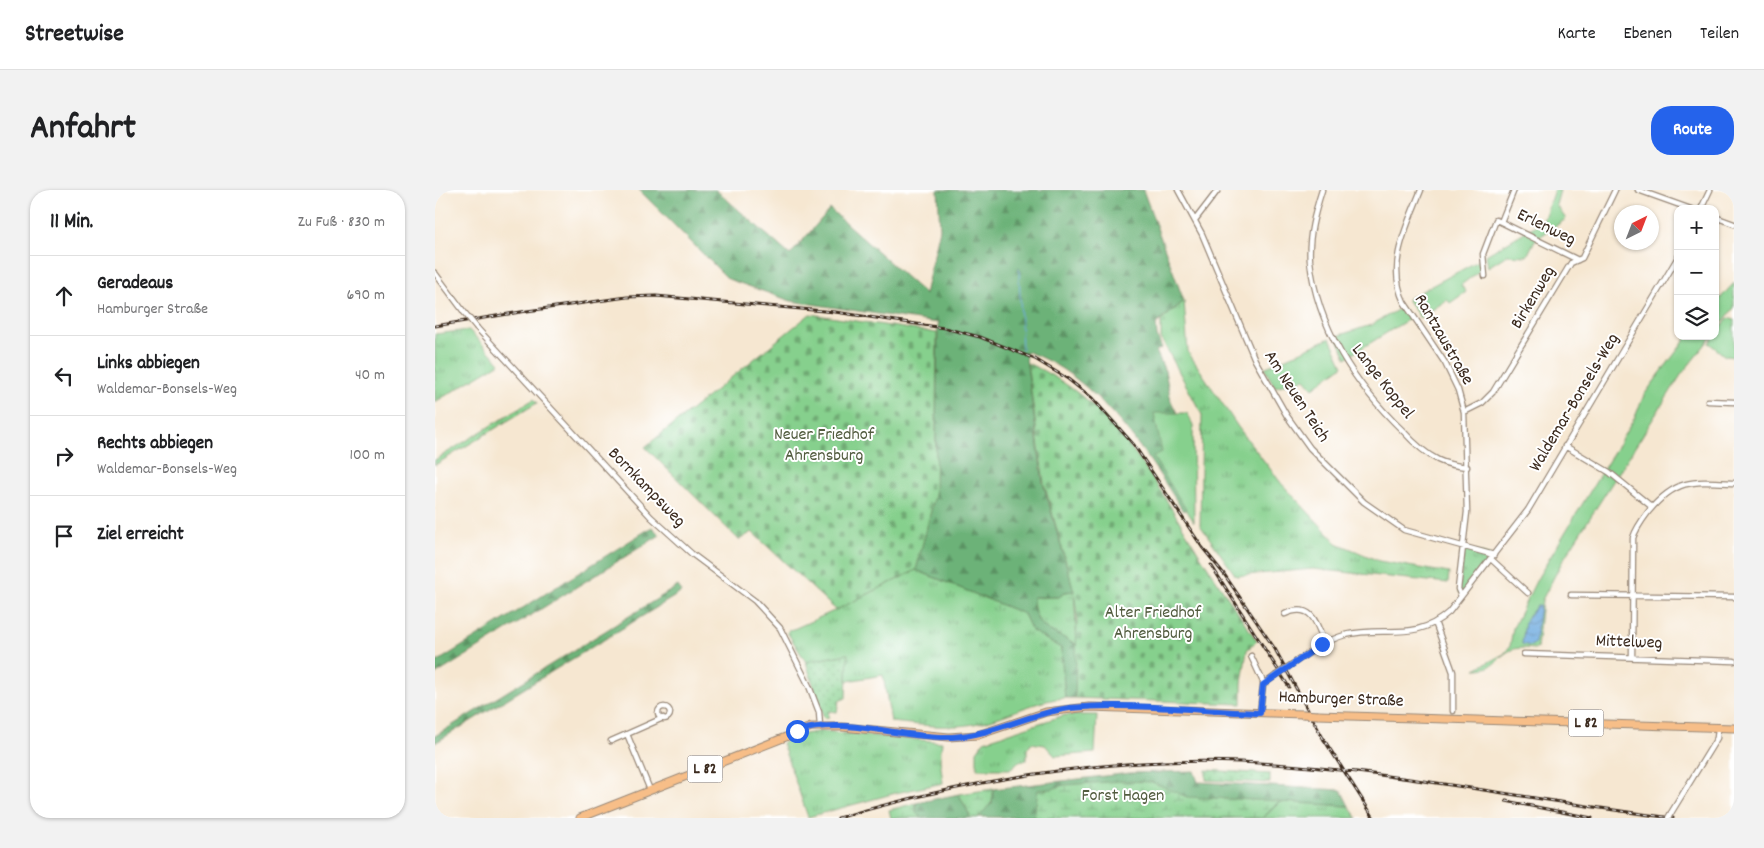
<!DOCTYPE html>
<html lang="de">
<head>
<meta charset="utf-8">
<style>
	body { margin:0; font-family:Dekko,sans-serif; background:#f2f2f2; color:#202124 }
	.controls { position:absolute; right:15px; top:15px; display:grid; overflow:hidden; border-radius:10px; box-shadow:0 1px 4px #0004 }
	.controls button { width:45px; height:45px; display:grid; place-items:center; padding:0; border:0; border-bottom:1px solid #e0e0e0; background:#fff; color:#202124; font:25px sans-serif }
	.compass { position:absolute; left:1179px; top:15px; width:45px; height:45px; border-radius:50%; background:#fff; box-shadow:0 1px 4px #0004; rotate:42deg }
	.stop { position:absolute; width:15px; height:15px; margin:-11px; border:4px solid #2563eb; border-radius:50%; background:#fff }
	.stop.end { background:#2563eb; border-color:#fff; box-shadow:0 1px 5px #0008 }
	.list { margin:0; padding:0; list-style:none }
	h2 { display:flex; justify-content:space-between; align-items:center; height:65px; margin:0; padding:0 20px; font-size:21px }
	h2 small { font-size:16px; font-weight:400; color:#757577 }
	.list li { display:grid; grid-template-columns:32px 1fr auto; gap:15px; align-items:center; box-sizing:border-box; height:80px; padding:0 20px; border-top:1px solid #e0e0e0 }
	.list b { display:block; font-size:19px; white-space:nowrap }
	.list p { margin:0; font-size:16px; white-space:nowrap; color:#757577 }
	.list em { font-size:16px; font-style:normal; color:#757577 }
	.icon { flex:none; width:28px; height:28px; fill:none; stroke:currentColor; stroke-width:2; stroke-linecap:round; stroke-linejoin:round }
	.map { position:relative; flex:none; width:1299px; height:628px; overflow:hidden; border-radius:20px }
	header { display:flex; align-items:center; gap:30px; box-sizing:border-box; height:70px; padding:0 25px; background:#fff; border-bottom:1px solid #e0e0e0 }
	header strong { font-size:24px }
	nav { display:flex; gap:28px; margin-inline-start:auto; font-size:18px }
	.intro { display:flex; align-items:center; justify-content:space-between; box-sizing:border-box; height:120px; padding:0 30px }
	h1 { margin:0; font-size:35px }
	.button { padding:12px 22px; border-radius:20px; background:#2563eb; color:#fff; font-size:18px; font-weight:700 }
	main { display:flex; gap:30px; padding:0 30px }
	aside { flex:1; background:#fff; border-radius:20px; box-shadow:0 1px 4px #0004 }
	.map>svg:first-child { display:block }
	.grass { fill:url(#grass-tufts); stroke:#607d56 }
	.forest { fill:url(#forest-firs); stroke:#546e4b }
	.wetland { fill:url(#wetland-marsh); stroke:#607d56 }
	.cemetery { fill:url(#cemetery-stones); stroke:#607d56 }
	.park { fill:#86d08d; stroke:#607d56 }
	.garden { fill:url(#garden-dots); stroke:#607d56 }
	.water { fill:url(#water-waves); stroke:#546a7e }
	.lines { fill:none; stroke-linecap:round; stroke-linejoin:round }
	.stream { stroke:#6daadf; stroke-width:1 }
	.minor-casing { stroke:#988878; stroke-width:7 }
	.primary-casing { stroke:#988878; stroke-width:9 }
	.minor { stroke:#fff; stroke-width:4.5 }
	.primary { stroke:#f7be88; stroke-width:7 }
	.rail-casing { stroke:#3b2a1e; stroke-width:3 }
	.rail { stroke:#fff; stroke-width:1; stroke-dasharray:4; stroke-linecap:butt }
	.minor-bridge-casing { stroke:#988878; stroke-width:7; stroke-linecap:butt }
	.primary-bridge-casing { stroke:#988878; stroke-width:9; stroke-linecap:butt }
	.minor-bridge { stroke:#fff; stroke-width:4.5 }
	.primary-bridge { stroke:#f7be88; stroke-width:7 }
	.route { stroke:#2563eb; stroke-width:6 }
	.labels { text-anchor:middle; dominant-baseline:central; stroke-width:4; stroke-linejoin:round; paint-order:stroke }
	.shield { fill:#fff; stroke:#766a62; stroke-width:1 }
	.shield-label { font-size:16px; font-weight:bold; fill:#3b2a1e }
	.street-label { font-size:18px; fill:#3b2a1e; stroke:#fff }
	.park-label { font-size:18px; fill:#525c3f; stroke:#fff }
</style>
</head>
<body>
<header>
<strong>Streetwise</strong>
<nav><a>Karte</a><a>Ebenen</a><a>Teilen</a></nav>
</header>
<div class="intro"><h1>Anfahrt</h1><a class="button">Route</a></div>
<main>
<aside>
<h2>11 Min.<small>Zu Fuß · 830 m</small></h2>
<ul class="list">
<li><svg class="icon" aria-label="ahead" viewBox="0 0 24 24"><path d="M12 20V5M6 11l6-6 6 6"/></svg><div><b>Geradeaus</b><p>Hamburger Straße</p></div><em>690 m</em></li>
<li><svg class="icon" aria-label="left" viewBox="0 0 24 24"><path d="M17 20v-9H6M10 6l-5 5 5 5"/></svg><div><b>Links abbiegen</b><p>Waldemar-Bonsels-Weg</p></div><em>40 m</em></li>
<li><svg class="icon" aria-label="right" viewBox="0 0 24 24"><path d="M7 20v-9h11M14 6l5 5-5 5"/></svg><div><b>Rechts abbiegen</b><p>Waldemar-Bonsels-Weg</p></div><em>100 m</em></li>
<li><svg class="icon" aria-label="arrive" viewBox="0 0 24 24"><path d="M6 21V4h12l-3 4 3 4H6"/></svg><div><b>Ziel erreicht</b></div></li>
</ul>
</aside>
<div class="map">
<svg width="1299" height="628" viewBox="0 0 1299 628">
	<defs>
		<pattern id="grass-tufts" width="24" height="20" patternUnits="userSpaceOnUse" patternTransform="scale(1.25)"><rect width="24" height="20" fill="#86d08d"/><path d="M3 7l-1-3M5 7V3M7 7l1-3M15 17l-1-3M17 17v-4M19 17l1-3" fill="none" stroke="#6fa973"/></pattern>
		<pattern id="forest-firs" width="22" height="20" patternUnits="userSpaceOnUse" patternTransform="scale(1.25)"><rect width="22" height="20" fill="#6cb278"/><path d="M5 1l3.5 6h-7zM16 11l3.5 6h-7z" fill="#5a9162"/></pattern>
		<pattern id="wetland-marsh" width="20" height="14" patternUnits="userSpaceOnUse" patternTransform="scale(1.25)"><rect width="20" height="14" fill="#86d08d"/><path d="M1 5h8M5 5V1M11 12h8M15 12V8" fill="none" stroke="#6fa973"/></pattern>
		<pattern id="cemetery-stones" width="16" height="16" patternUnits="userSpaceOnUse" patternTransform="scale(1.25)"><rect width="16" height="16" fill="#86d08d"/><path d="M2 7V4a2 2 0 0 1 4 0v3zM10 15v-3a2 2 0 0 1 4 0v3z" fill="#6fa973"/></pattern>
		<pattern id="garden-dots" width="8" height="8" patternUnits="userSpaceOnUse" patternTransform="scale(1.25)"><rect width="8" height="8" fill="#86d08d"/><path d="M2 2h.1M6 6h.1" fill="none" stroke="#6fa973" stroke-width="1.8" stroke-linecap="round"/></pattern>
		<pattern id="water-waves" width="16" height="10" patternUnits="userSpaceOnUse" patternTransform="scale(1.25)"><rect width="16" height="10" fill="#6daadf"/><path d="M0 5q4-4 8 0t8 0" fill="none" stroke="#5b8bb4"/></pattern>
	</defs>
	<rect width="100%" height="100%" fill="#fff"/>
	<filter id="ink" filterUnits="userSpaceOnUse"><feTurbulence type="fractalNoise" baseFrequency=".02" numOctaves="2"/><feDisplacementMap in="SourceGraphic" scale="10" xChannelSelector="R" yChannelSelector="G"/><feConvolveMatrix kernelMatrix="1 2 1 2 8 2 1 2 1" color-interpolation-filters="sRGB"/></filter>
	<filter id="wash" filterUnits="userSpaceOnUse"><feTurbulence type="fractalNoise" baseFrequency=".0096" numOctaves="4" result="noise"/><feDisplacementMap in="SourceGraphic" scale="20" xChannelSelector="R" yChannelSelector="G"/><feGaussianBlur stdDeviation="1.12" result="paint"/><feColorMatrix in="noise" values="0 0 0 0 0 0 0 0 0 0 0 0 0 0 0 0 0 1.4 0 .05"/><feComposite in="paint" operator="in"/></filter>
	<g filter="url(#wash)">
		<rect width="100%" height="100%" fill="#f6e7d1"/>
		<path class="grass" d="M749,111L753,162L803,237L846,293L902,353L944,371L1014,383L1013,393L878,379L801,386L765,335L767,225L726,148V131Z
			M34,140L65,173L0,212V144Z
			M99,209L102,213L0,275V270Z
			M1029,358L1056,366L1027,405L1024,402Z
			M481,380L589,424L597,441L626,458L630,508C601,510 576,525 548,532C518,540 486,535 456,532L448,485L412,491V464L371,472L352,442L401,420Z
			M639,401L642,455C616,439 599,442 598,407H624L630,402Z
			M630,525H662L660,563L620,566L610,555L596,553L592,559V570L583,572L575,579H542V561L549,551Z
			M388,541L507,552L505,569L508,593L461,603L373,627L347,553L369,544Z
			M844,611L914,616L922,628H828Z"/>
		<path class="forest" d="M204,0H281L355,65L395,19L490,104L505,39L503,0H708L749,111L721,134L722,146L727,158L721,161L730,181L736,211L742,223L754,317L748,321C711,262 659,183 590,161L608,293L639,401L630,402L624,407H598C598,442 617,439 642,455L640,508H630L626,458L597,441L589,424L481,380L500,305L503,133L356,111L293,89Z
			M217,337L225,345L0,485V473Z
			M243,396L247,402L0,553V546Z
			M759,581L763,592L906,600L914,616L845,612L828,628L542,627L557,613L558,599L695,583Z
			M524,604L535,626L534,628H487L481,623V613Z"/>
		<path class="wetland" d="M687,591L717,592L752,607L844,611L828,628H599L603,600L617,599L629,595Z
			M558,599L557,612L543,628H534L535,626L524,604Z
			M481,613V623L487,628H456L454,620Z"/>
		<path class="cemetery" d="M375,124L502,143L500,305L481,380L401,420L317,342L304,350L210,257Z
			M592,173C677,209 717,287 763,362C782,392 802,421 822,451L812,460L807,493V514L640,508L642,426L639,401L609,293Z"/>
		<path class="park" d="M1119,0H1125L1121,15L1131,29L1100,50L1092,66L1072,65L1053,77L1051,65L1108,31Z
			M1045,70L1047,79L1026,95L1031,102L1015,113L1012,110L985,128L972,109Z
			M1299,93V118L1280,142V114Z
			M966,118L974,129L911,168L902,146L936,135Z
			M1293,128L1299,130V167L1290,166L1274,153Z
			M1253,146H1277L1246,185L1128,370L1107,410L1102,459C1094,459 1083,456 1074,461C1059,470 1061,479 1040,479L1069,464L1075,456L1078,438L1102,389L1200,227L1209,205Z
			M895,148L908,176L878,198L870,189L840,197L829,178Z
			M719,223H752L758,235L759,332L718,267L727,262Z"/>
		<path class="garden" d="M413,464L411,508L404,511L402,522L394,521L393,528H389L371,472Z
			M771,580L835,584V593L771,590Z"/>
		<path class="water" d="M1102,415H1105L1100,453L1096,456L1087,454L1090,432Z"/>
		<g class="lines">
			<path class="stream" d="M584,79L587,160"/>
		</g>
	</g>
	<g filter="url(#ink)">
		<g class="lines">
			<defs>
				<path id="minor" d="M743,0L767,44L820,170L852,226L875,258L929,312L969,340L1059,365
					M887,0C880,22 873,47 875,71C882,137 921,196 968,241C978,252 989,263 1003,270C1011,274 1023,276 1032,277
					M986,0C972,36 951,74 969,112L1010,173L1023,200L1029,222L1032,322L1023,399L1026,406
					M1203,0L1256,19
					M1266,19L1275,0
					M1280,27L1299,34
					M760,30L783,0
					M1066,32L1143,70
					M0,83L29,122
					M1050,86L1048,64L1061,30L1066,32L1079,0
					M42,138L216,327L257,364L320,411L345,438L374,496L384,522L385,536
					M1273,211L1299,212
					M1029,222L1047,213L1058,202L1136,73L1147,68L1180,0
					M1130,256L1174,282L1217,317
					M1056,369L1093,403
					M1136,405L1299,407
					M850,424C877,412 882,433 889,453
					M1000,432L1018,482V521
					M1089,464L1299,471
					M816,466L829,494
					M1197,466L1198,348C1201,338 1208,329 1214,321C1242,288 1259,291 1299,293
					M853,477C871,465 889,451 910,445C949,435 980,453 1014,422L1093,320L1243,67
					M223 523a6 6 0 1 1 12 0a6 6 0 1 1-12 0Z
					M825,523L828,495L840,486
					M176,551L192,544
					M215,600L192,544L228,528
					M1236,623L1282,548L1283,538"/>
				<path id="primary" d="M883,525L1299,538
					M145,628L376,537H407L514,547L543,545L611,522L654,517L868,524"/>
			</defs>
			<use href="#minor" class="minor-casing"/>
			<use href="#primary" class="primary-casing"/>
			<use href="#minor" class="minor"/>
			<use href="#primary" class="primary"/>
			<defs>
				<path id="rail" d="M0,136L92,121L192,107L221,106L400,122L509,138L545,147L600,169L633,189L657,208L699,255L767,357L789,384L840,459L889,550
					M776,375L854,497
					M886,545L939,628
					M1071,611L1157,628
					M403,628C533,590 669,567 805,572C951,579 1094,610 1238,628"/>
			</defs>
			<use href="#rail" class="rail-casing"/>
			<use href="#rail" class="rail"/>
			<defs>
				<path id="minor-bridge" d="M29,122L42,138
					M840,486L853,477
					M1233,628L1236,623"/>
				<path id="primary-bridge" d="M868,524L883,525"/>
			</defs>
			<use href="#minor-bridge" class="minor-bridge-casing"/>
			<use href="#primary-bridge" class="primary-bridge-casing"/>
			<use href="#minor-bridge" class="minor-bridge"/>
			<use href="#primary-bridge" class="primary-bridge"/>
		</g>
	</g>
	<g class="lines" filter="url(#ink)">
		<path class="route" d="M362,541C412,526 466,549 517,547C559,545 594,523 635,518C697,512 762,521 825,523L828,495L887,454"/>
	</g>
	<g class="labels">
		<g class="shield">
			<rect x="1133.5" y="519.5" width="35" height="27" rx="4"/>
			<rect x="252.5" y="565.5" width="35" height="27" rx="4"/>
		</g>
		<g class="shield-label">
			<text x="1151" y="533">L 82</text>
			<text x="270" y="579">L 82</text>
		</g>
		<g class="street-label">
			<text transform="translate(1111 38) rotate(26)">Erlenweg</text>
			<text transform="translate(1099 108) rotate(-59)">Birkenweg</text>
			<text transform="translate(1008 150) rotate(60)">Rantzaustraße</text>
			<text transform="translate(947 192) rotate(52)">Lange Koppel</text>
			<text transform="translate(861 207) rotate(57)">Am Neuen Teich</text>
			<text transform="translate(1140 213) rotate(-59)">Waldemar-Bonsels-Weg</text>
			<text transform="translate(211 298) rotate(46)">Bornkampsweg</text>
			<text transform="translate(1194 453) rotate(2)">Mittelweg</text>
			<text transform="translate(906 510) rotate(2)">Hamburger Straße</text>
		</g>
		<g class="park-label">
			<text x="389" y="245">Neuer Friedhof<tspan x="389" dy="21">Ahrensburg</tspan></text>
			<text x="718" y="423">Alter Friedhof<tspan x="718" dy="21">Ahrensburg</tspan></text>
			<text x="688" y="606">Forst Hagen</text>
		</g>
	</g>
</svg>
<div class="controls">
<button>+</button>
<button>−</button>
<button><svg class="icon" aria-label="layers" viewBox="0 0 24 24"><path d="M12 4l9 5-9 5-9-5zM3 14l9 5 9-5"/></svg></button>
</div>
<svg class="compass" viewBox="-18 -18 36 36"><path d="M0-13l5 13h-10z" fill="#e53935"/><path d="M0 13l5-13h-10z" fill="#757577"/></svg>
<div class="stop" style="left:362px;top:541px"></div>
<div class="stop end" style="left:887px;top:454px"></div>
</div>
</main>
</body>
</html>
